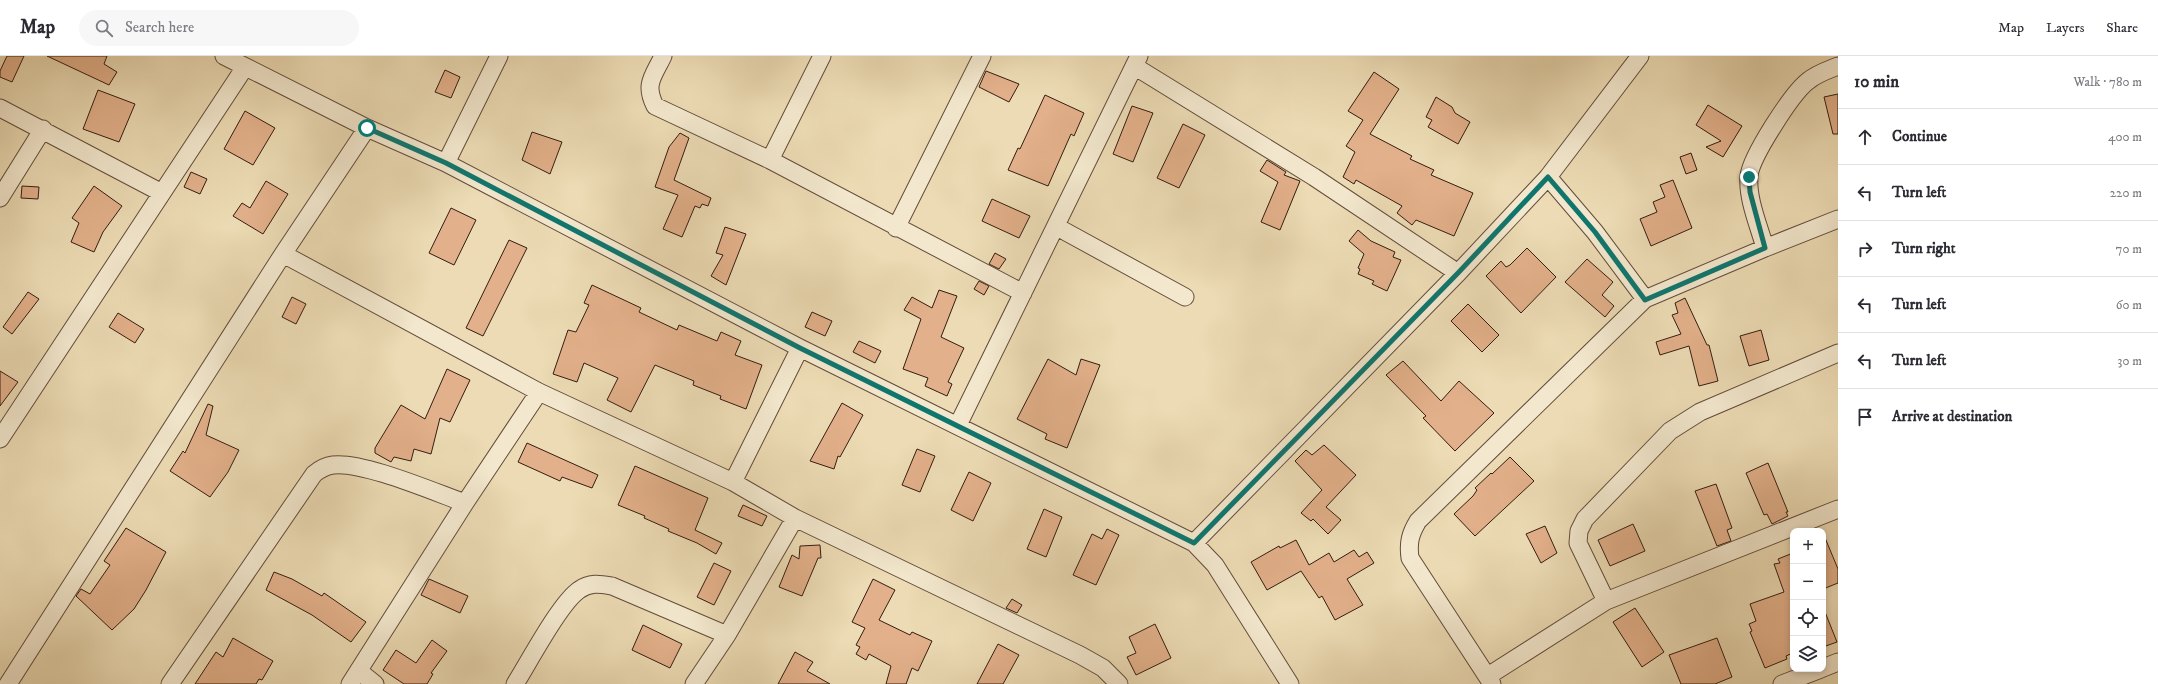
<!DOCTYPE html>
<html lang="en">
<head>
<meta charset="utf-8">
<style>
	body { margin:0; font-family:"IM FELL DW Pica",serif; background:#f7f7f7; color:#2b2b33 }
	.controls { position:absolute; right:12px; bottom:12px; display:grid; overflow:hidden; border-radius:8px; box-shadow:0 2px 6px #0003 }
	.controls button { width:36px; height:36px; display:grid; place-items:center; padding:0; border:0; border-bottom:1px solid #e1e1e2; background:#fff; color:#2b2b33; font:20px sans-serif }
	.stop { position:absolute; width:12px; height:12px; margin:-9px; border:3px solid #0f766e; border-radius:50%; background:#fff }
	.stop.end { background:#0f766e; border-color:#fff; box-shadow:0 1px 4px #0008 }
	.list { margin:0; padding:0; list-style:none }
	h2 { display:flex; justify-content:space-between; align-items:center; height:52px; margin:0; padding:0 16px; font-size:17px }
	h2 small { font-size:13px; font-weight:400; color:#7c7c81 }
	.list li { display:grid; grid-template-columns:26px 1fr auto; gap:12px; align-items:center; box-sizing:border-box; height:56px; padding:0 16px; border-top:1px solid #e1e1e2 }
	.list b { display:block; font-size:15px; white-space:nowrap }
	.list em { font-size:13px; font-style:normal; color:#7c7c81 }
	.icon { flex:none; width:22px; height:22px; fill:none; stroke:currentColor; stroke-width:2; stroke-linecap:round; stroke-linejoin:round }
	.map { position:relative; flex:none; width:1838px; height:628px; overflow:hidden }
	header { display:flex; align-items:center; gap:24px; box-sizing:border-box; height:56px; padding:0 20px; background:#fff; border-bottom:1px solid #e1e1e2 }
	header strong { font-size:19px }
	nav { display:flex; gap:22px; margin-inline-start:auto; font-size:14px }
	.search { width:280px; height:36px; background:#f7f7f7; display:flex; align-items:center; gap:10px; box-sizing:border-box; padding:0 14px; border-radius:22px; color:#7c7c81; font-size:15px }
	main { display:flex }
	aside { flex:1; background:#fff }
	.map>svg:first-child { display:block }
	.building { fill:#e2b08a; stroke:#341c11 }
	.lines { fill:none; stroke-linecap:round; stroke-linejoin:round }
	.minor-casing { stroke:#624c3a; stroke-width:19 }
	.minor { stroke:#f3e8ce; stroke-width:17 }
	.route { stroke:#0f766e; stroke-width:5 }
</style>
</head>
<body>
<header>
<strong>Map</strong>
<div class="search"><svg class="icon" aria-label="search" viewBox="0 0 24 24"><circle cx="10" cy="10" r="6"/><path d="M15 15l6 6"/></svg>Search here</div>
<nav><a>Map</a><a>Layers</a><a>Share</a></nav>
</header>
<main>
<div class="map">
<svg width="1838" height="628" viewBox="0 0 1838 628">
	<rect width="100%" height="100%" fill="#ecdbb4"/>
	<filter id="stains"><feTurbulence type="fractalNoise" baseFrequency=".005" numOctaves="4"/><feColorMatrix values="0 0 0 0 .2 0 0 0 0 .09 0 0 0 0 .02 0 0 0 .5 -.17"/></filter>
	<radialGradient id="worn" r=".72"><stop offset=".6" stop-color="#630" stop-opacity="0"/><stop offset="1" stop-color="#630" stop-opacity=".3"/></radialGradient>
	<path class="building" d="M7,0H24L12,26L0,21V15Z
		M47,0H107L104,8L117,16L109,29Z
		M445,14L460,21L451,42L435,36Z
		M986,15L1019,28L1009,46L979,31Z
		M1374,16L1399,33L1370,78L1412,100L1410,103L1434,114L1431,119L1473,137L1454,180L1416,164L1412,169L1397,157L1402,150L1356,124L1354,128L1343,121L1355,96L1346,90L1363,64L1348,55Z
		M98,34L135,48L119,86L83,73Z
		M1838,38V78H1833L1824,41Z
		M1045,39L1084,57L1074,80L1071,78L1048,130L1008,114L1018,92L1020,93Z
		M1436,41L1452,51L1455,57L1470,66L1458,88L1428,71L1432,64L1426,61Z
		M1708,49L1742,70L1723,101L1706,91L1721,85L1696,69Z
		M1132,50L1153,57L1133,106L1113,98Z
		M245,55L275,72L253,109L224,93Z
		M1183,68L1205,79L1179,132L1157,122Z
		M532,76L562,86L550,118L522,104Z
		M680,77L689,82L674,124L711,142L708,150L702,148L700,152L695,150L682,181L663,173L678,139L655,131L669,91Z
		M1691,97L1697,114L1686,118L1680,101Z
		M1267,104L1286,116L1284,119L1300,125L1280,174L1261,166L1278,126L1260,115Z
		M191,116L207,123L200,138L184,131Z
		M1673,124L1692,172L1651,190L1640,163L1657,156L1653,146L1665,141L1660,129Z
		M266,125L288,138L263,178L233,160L242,147L250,152Z
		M22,130L39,131L38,143L21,142Z
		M94,130L122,150L103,176L94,196L71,186L79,167L72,162Z
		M992,143L1030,160L1019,182L982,165Z
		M451,152L476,164L454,209L429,197Z
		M725,171L746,178L726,229L711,220L723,199L716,197Z
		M1358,174L1371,185L1395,196L1393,201L1401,204L1387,235L1372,228L1374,225L1358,218L1360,213L1358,212L1364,198L1349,185Z
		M509,184L527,192L483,280L466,272Z
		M1527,192L1556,221L1521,257L1486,220L1501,205L1506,211L1510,209Z
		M995,197L1006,203L999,213L989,208Z
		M1587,203L1613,226L1602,239L1614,250L1605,261L1565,226Z
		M979,225L989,230L984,239L974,233Z
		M592,229L641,252L639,256L677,274L679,269L717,285L721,276L741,285L735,299L762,309L746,353L720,343L721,340L693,329L694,325L655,309L631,356L607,344L618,322L584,307L577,326L553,318L568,274L576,276L589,249L584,247Z
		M939,234L957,240L941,281L964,292L948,326L952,328L947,340L925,330L928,322L903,313L921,263L904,254L912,241L932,252Z
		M28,236L39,243L12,278L3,271Z
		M292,241L306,248L296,268L282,261Z
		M1685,242L1707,289H1709L1718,325L1699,330L1689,290L1660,299L1656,286L1681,278L1672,259L1678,257L1675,247Z
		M1468,248L1499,279L1482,296L1451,265Z
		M812,256L832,265L825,280L805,271Z
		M118,257L144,273L135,287L109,271Z
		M1761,274L1769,304L1749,310L1740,280Z
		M859,285L881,295L875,307L853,296Z
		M1048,303L1076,319L1081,303L1100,309L1067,392L1045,383L1047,378L1017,363Z
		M1403,305L1441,345L1459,325L1494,357L1455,395L1423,362L1426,360L1386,319Z
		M447,313L470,324L450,366L440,362L431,398L414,393L411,405L394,401L391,406L375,397V392L401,349L425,363Z
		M0,315L18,326L0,350Z
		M842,347L863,359L840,401L838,400L834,413L810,405Z
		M208,348L213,350L206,379L239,394L228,416L210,441L170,415L183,395L185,397Z
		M527,387L598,419L592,432L562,421L560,425L518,406Z
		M1324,389L1356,419L1326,451L1341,464L1328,478L1313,463L1311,465L1301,457L1322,434L1295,405L1306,394L1312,399Z
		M917,393L935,400L920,436L902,429Z
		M1510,401L1534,425L1475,480L1454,458L1473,440L1477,434L1475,432L1491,417L1492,418Z
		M1768,407L1788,456H1786L1788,460L1772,468L1767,458L1764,459L1746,417Z
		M635,410L708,442L695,474L722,487L716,498L697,487L668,475L669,473L644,462L645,460L618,449Z
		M969,416L991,427L973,465L951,454Z
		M1716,428L1732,472L1727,474L1731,485L1717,490L1695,435Z
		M743,449L767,460L762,470L738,460Z
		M1044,453L1062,461L1046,501L1027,493Z
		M1633,468L1645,495L1610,510L1598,484Z
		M1545,470L1557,497L1541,507L1526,478Z
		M126,472L166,496L146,534L134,553L112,574L76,540L81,533L90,538L110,509L104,505Z
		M1107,473L1119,479L1096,529L1073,519L1092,478L1102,483Z
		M1823,477L1838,513V527L1823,533Z
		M1296,484L1309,509L1329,497L1334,506L1354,494L1359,501L1367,496L1374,507L1347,523L1363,549L1335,564L1322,540L1319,542L1301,515L1267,534L1251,506L1279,490L1280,492Z
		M820,489L821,502H818L802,540L779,531L792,499L799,503L800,490Z
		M1793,497V597L1786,600L1787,603L1765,612L1750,576L1752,575L1749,568L1756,565L1750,548L1784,536L1774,508L1780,507L1778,503Z
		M714,507L731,515L714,549L697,541Z
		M274,516L292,523L322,540L324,537L366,566L351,586L312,559L266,534Z
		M429,523L468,540L460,557L421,539Z
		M873,523L895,534L879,564L910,579L912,576L932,585L918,615L912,612L906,628H886L891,610L869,598L866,604L856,598L860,591L856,589L865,572L852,566Z
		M1012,543L1022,549L1017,557L1006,552Z
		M1823,551L1837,586L1823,591Z
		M1635,552L1664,596L1642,611L1613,566Z
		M1155,568L1171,602L1136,619L1127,601L1136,597L1129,581Z
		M643,569L682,588L670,612L632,594Z
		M233,582L273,605L262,624L259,623L256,628H195L216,596L223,601Z
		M1717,582L1732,621L1715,628H1681L1669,599Z
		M432,584L447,595L431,617L433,618L427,628H404L383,614L396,594L416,607Z
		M998,588L1019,599L1003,628H977Z
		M795,596L813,606L807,615L830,628H778Z"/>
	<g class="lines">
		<defs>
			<path id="minor" d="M224,0L367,72L446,107L800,292L1194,487L1215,509L1290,628
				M663,0C653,21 644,28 655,50L770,104L1023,237
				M1134,10L1314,121L1458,217
				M0,52L162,137
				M770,104L822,0
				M446,107L499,0
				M1548,121L1595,176L1645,243
				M0,142L43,73
				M1057,171L1185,241
				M896,172L982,0
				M1765,192C1759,170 1747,143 1749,120C1751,101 1792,37 1808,25C1816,18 1828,14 1838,10
				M283,198L539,336L733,426L795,462L1080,599L1103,612L1119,628
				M958,369L1139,0
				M0,383L245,11
				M733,426L800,292
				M1194,487L1458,217L1548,121L1640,0
				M1606,545L1578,487L1579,475L1585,463L1670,375L1700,356L1838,297
				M1823,612L1838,606
				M359,615L375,628
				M1488,620L1606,545L1838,453
				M8,628L283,198L367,72
				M170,628L314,418C320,413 325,410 333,409C362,405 434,436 465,447
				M350,628L465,447L539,336
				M515,628C529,606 560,547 579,534C590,526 600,528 612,530L727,579
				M694,628L727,579L795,462
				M1492,628L1410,502C1408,487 1410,478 1418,465L1645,243L1765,192L1838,163
				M1782,628L1821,613"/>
		</defs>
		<use href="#minor" class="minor-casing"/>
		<use href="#minor" class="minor"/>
	</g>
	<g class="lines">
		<path class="route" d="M367,72L446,107L800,292L1194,487L1458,217L1548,121L1595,176L1645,244L1765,192L1750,136L1749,121"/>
	</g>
	<rect width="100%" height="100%" filter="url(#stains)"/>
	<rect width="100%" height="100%" fill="url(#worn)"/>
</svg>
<div class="controls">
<button>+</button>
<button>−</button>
<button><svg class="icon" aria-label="locate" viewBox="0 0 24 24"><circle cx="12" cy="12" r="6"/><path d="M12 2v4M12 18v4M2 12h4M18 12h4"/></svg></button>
<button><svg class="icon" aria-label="layers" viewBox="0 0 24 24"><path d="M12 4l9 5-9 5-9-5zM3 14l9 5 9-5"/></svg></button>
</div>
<div class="stop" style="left:367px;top:72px"></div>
<div class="stop end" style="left:1749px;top:121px"></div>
</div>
<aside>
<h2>10 min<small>Walk · 780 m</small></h2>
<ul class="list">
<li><svg class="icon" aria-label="ahead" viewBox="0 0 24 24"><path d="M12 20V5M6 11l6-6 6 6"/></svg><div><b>Continue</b></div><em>400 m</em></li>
<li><svg class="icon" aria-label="left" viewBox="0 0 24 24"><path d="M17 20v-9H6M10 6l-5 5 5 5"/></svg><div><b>Turn left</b></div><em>220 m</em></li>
<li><svg class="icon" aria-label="right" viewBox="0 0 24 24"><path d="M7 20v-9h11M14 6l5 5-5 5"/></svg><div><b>Turn right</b></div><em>70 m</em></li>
<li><svg class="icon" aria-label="left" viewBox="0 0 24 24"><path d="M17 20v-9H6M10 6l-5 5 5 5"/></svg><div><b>Turn left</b></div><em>60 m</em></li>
<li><svg class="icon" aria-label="left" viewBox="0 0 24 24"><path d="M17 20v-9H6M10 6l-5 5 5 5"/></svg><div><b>Turn left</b></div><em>30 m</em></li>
<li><svg class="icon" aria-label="arrive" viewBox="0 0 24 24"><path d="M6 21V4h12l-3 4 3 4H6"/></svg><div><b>Arrive at destination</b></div></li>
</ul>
</aside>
</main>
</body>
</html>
